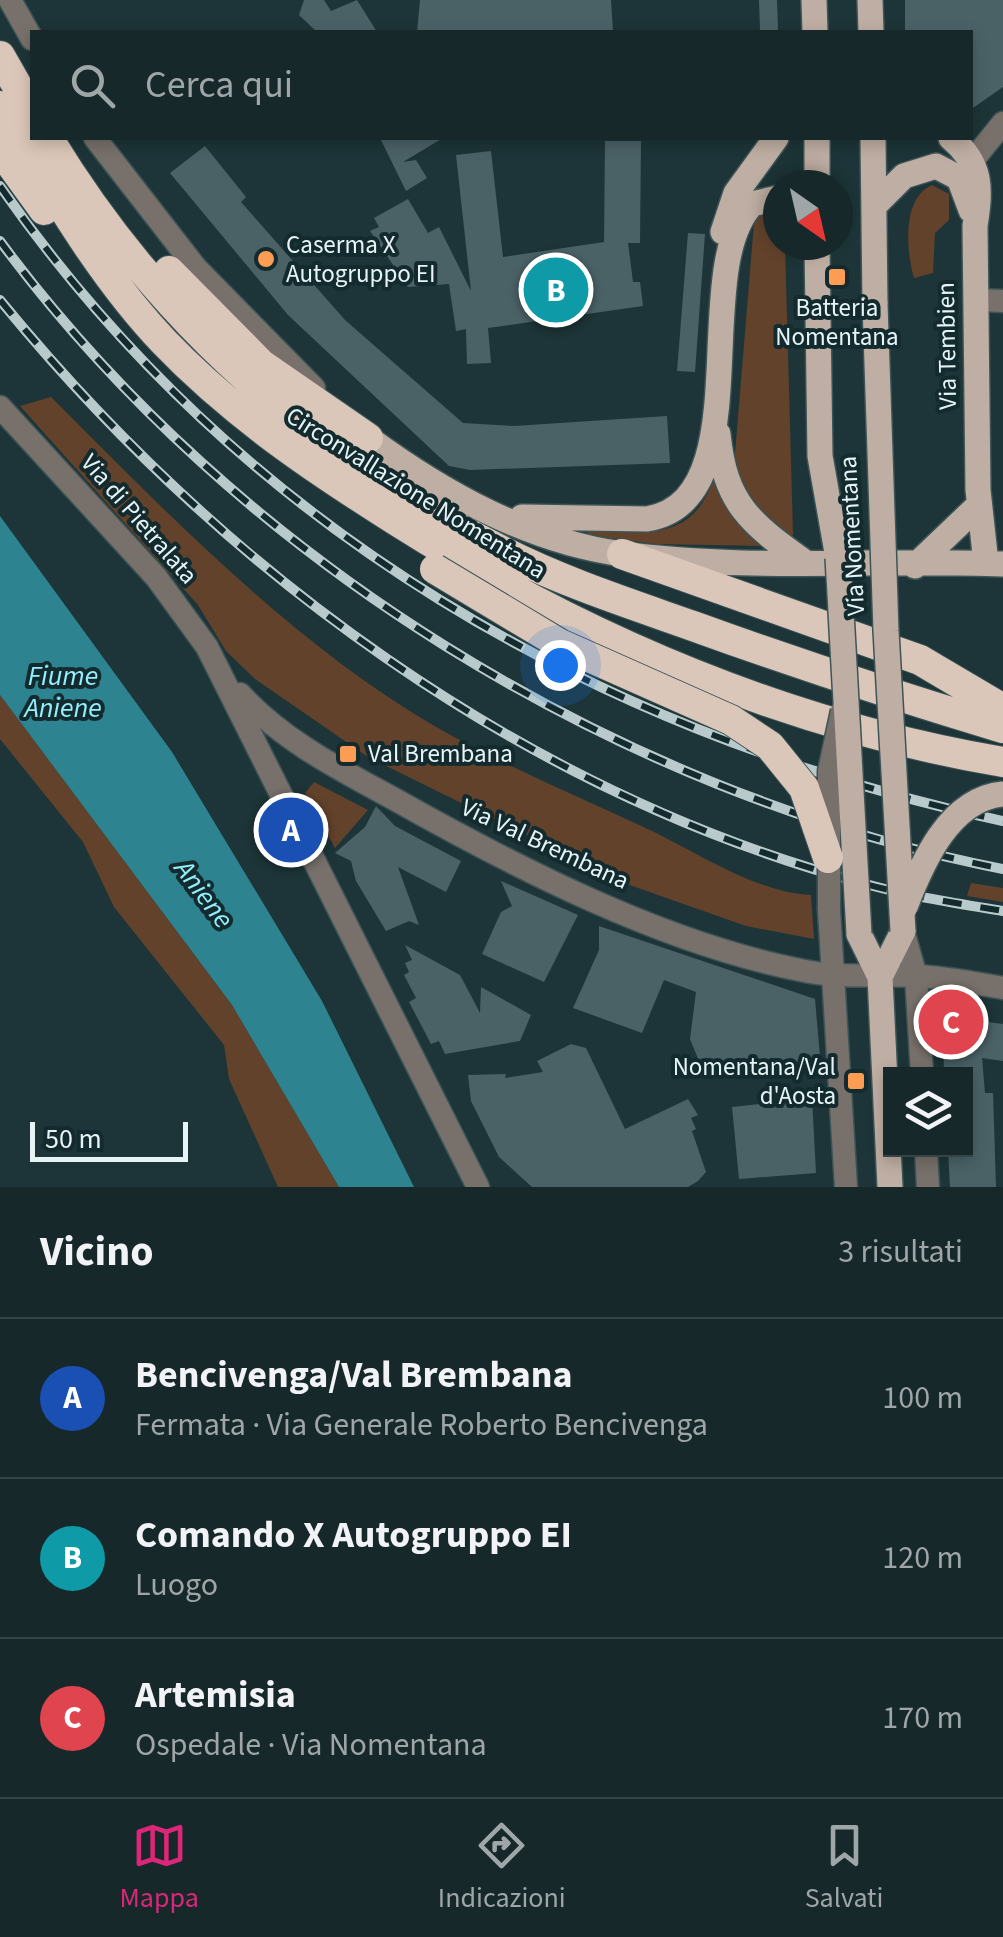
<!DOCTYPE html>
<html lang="it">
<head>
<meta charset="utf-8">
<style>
	body { margin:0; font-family:"Source Sans 3",sans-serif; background:#233436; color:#f1f3f6 }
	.controls { position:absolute; right:30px; bottom:30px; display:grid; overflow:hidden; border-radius:0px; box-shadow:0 5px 15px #0003 }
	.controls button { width:90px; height:90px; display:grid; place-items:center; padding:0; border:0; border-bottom:2px solid #354447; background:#16282a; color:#f1f3f6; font:50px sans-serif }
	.compass { position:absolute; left:763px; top:170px; width:90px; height:90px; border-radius:50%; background:#16282a; box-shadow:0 5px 15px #0003; rotate:146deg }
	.scale { position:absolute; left:30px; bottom:25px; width:158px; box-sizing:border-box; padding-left:10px; border:5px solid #e6f4f6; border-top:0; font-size:28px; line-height:35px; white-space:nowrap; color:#e6f4f6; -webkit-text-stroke:8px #132b2e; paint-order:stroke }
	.you { position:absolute; left:560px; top:665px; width:35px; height:35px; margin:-25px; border:8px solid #fff; border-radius:50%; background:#1a73e8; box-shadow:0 0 0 15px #1a73e833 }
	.badge { display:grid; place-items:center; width:65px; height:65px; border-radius:50%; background:#db2777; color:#fff; font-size:32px; font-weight:700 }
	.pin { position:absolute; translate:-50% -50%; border:5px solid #fff; box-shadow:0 2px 10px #0006 }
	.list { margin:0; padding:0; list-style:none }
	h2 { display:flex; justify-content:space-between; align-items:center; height:130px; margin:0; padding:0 40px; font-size:42px }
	h2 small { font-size:32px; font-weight:400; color:#9ea6a8 }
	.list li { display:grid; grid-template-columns:65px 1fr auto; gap:30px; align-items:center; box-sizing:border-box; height:160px; padding:0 40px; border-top:2px solid #354447 }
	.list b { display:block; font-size:38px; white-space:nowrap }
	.list p { margin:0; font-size:32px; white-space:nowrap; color:#9ea6a8 }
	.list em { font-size:32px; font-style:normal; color:#9ea6a8 }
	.icon { flex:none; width:55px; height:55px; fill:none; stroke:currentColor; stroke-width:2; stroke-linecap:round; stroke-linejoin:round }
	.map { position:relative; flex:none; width:1003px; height:1187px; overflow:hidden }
	.search { position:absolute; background:#16282a; box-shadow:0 5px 15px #0003; left:30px; right:30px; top:30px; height:110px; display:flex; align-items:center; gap:25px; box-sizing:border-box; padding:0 35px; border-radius:0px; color:#9ea6a8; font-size:38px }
	.sheet { height:610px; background:#16282a }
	nav { display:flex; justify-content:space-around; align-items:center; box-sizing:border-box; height:140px; border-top:2px solid #354447; background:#16282a; font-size:28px; color:#9ea6a8 }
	nav a { display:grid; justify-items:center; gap:5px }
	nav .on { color:#db2777 }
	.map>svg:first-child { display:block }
	.green { fill:#62422b }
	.water { fill:#2d838f }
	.building { fill:#4a6266 }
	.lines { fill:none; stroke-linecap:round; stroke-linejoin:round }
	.minor-casing { stroke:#3d5456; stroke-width:25 }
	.major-casing { stroke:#3d5456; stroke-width:28 }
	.highway-casing { stroke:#3d5456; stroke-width:32 }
	.minor { stroke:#78706a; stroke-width:22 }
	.major { stroke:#bfaea3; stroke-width:25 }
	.highway { stroke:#dbc7b9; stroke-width:30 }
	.rail-casing { stroke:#b9cacc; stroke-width:10 }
	.rail { stroke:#132b2e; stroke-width:6; stroke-dasharray:19; stroke-linecap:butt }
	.minor-bridge-casing { stroke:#3d5456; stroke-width:25; stroke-linecap:butt }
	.major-bridge-casing { stroke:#3d5456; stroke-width:28; stroke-linecap:butt }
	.highway-bridge-casing { stroke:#3d5456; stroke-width:32; stroke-linecap:butt }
	.minor-bridge { stroke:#78706a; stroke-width:22 }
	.major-bridge { stroke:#bfaea3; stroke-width:25 }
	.highway-bridge { stroke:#dbc7b9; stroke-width:30 }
	.poi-dot { fill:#fc9d53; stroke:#132b2e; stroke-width:4 }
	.labels { text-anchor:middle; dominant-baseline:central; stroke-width:8; stroke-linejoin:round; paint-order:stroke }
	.poi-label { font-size:25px; fill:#e6f4f6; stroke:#132b2e; text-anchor:start }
	.street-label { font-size:25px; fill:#e6f4f6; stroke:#132b2e }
	.water-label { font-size:28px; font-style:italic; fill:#93effd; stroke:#132b2e }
</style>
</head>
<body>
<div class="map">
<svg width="1003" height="1187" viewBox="0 0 1003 1187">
	<rect width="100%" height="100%" fill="#1d3538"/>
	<path class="green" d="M932,185L949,194V220L935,233L933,273L914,278C906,251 902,198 932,185Z
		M755,211L778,213V245H785L793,535H787L750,501L734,466Z
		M51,397C167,513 289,640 431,724C500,764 577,796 650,830C698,853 757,893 811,895L814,939L746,926L624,883L368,757L255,679L226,651L198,605L20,406Z
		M714,477L723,500L765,546L655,544L587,535V530C644,532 693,544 714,477Z
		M0,695L232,1005L339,1187H278L229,1079L224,1045L114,907L83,842L0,739Z
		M314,782L368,810L335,848L305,793Z
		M971,883L1003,888V902L967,896Z"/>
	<path class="water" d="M0,516L172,752L322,1001L414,1187H339L232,1005L0,695Z"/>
	<path class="building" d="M304,0H324L331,11L357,0L377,32H317L299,15Z
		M420,0H611L613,32H417Z
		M759,0H777L778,30H760Z
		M905,0H1003V87L970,110V32H905Z
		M380,138H443L403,162L416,160L427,178L406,191Z
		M605,141H641L640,243H628L633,282H640L643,306L488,328L491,363L467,364L466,329L456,331L449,284L408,287L370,231L379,227L374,218L408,199L428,233L439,227L471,291L456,155L491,151L503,257L604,242Z
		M205,146L246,197L241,202L345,320L463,423L514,426L667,416L670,463L470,470L449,466L288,315L170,173Z
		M688,233L705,234L695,372L677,371Z
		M376,806L395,826L461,861L446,892L398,867L419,925L409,921L386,931L356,881L351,861L335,853L365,827Z
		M501,881L578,915L544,982L482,954L501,912L512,906Z
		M599,926L815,999L821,1068L721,1074L703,1071L690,1039L696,992L664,980L642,1033L573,1008L599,950Z
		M405,945L460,975L480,1013L481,987L531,1015L520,1041L445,1054L439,1041L431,1044L409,1002L416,998L404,975L409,972L405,963L412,960Z
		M952,1017L1003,1024V1061L982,1058L985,1093H993L996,1187H950L948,1150H966V1074H944L943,1027Z
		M571,1044L586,1048L625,1129L688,1099L698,1115L691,1118L696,1129L692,1131L706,1172L698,1181L688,1187H532L499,1157L471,1101L468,1075L506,1074L505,1078L543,1072L537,1061Z
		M812,1098L816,1173L739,1179L732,1107Z"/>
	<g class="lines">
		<defs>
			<path id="minor" d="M10,0L32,39
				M95,138L196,268L314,388
				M969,178L973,160L1003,123
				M977,300L1003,301
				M0,407L156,577L207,647L478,1187
				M240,694C283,741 341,770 396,800C517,868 663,943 800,970C841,979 879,974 920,976C948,978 976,983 1003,988
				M829,910L846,1187
				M903,931L916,976L922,1074
				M926,1150L928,1187"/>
			<path id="major" d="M814,0L815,32
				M870,0L871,32
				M817,138V185
				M873,138L875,304
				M951,138C982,164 981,188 975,226L978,490L986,563
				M877,203L904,176L936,166L959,178L971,210
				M723,232L736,193L776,138
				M817,245L820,456L838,558
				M718,434C725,504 750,523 806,563
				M368,438C443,493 528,541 622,554C748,571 877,559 1003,564
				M522,517L647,519C762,500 688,271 752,204L778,198
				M915,566L979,505
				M859,934L880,977L890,1187
				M880,977L903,931"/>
			<path id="highway" d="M0,56L32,112
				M0,106C50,186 99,274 164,342C233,414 313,468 397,521C582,638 785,725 1003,762
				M48,138C158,319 313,456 502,551C563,582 628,603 693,626C795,663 899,697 1003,728
				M0,149L44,210
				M169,271L261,364L368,438
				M622,554L920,660L1003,709"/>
		</defs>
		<use href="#minor" class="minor-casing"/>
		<use href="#major" class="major-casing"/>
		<use href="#highway" class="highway-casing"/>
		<use href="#minor" class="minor"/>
		<use href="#major" class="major"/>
		<use href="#highway" class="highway"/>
		<defs>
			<path id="rail" d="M0,186C239,529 600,735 1003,821
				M0,241C234,558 618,794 1003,869
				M0,300C221,570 523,792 862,883C908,896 956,903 1003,911"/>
		</defs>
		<use href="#rail" class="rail-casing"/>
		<use href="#rail" class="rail"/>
		<defs>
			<path id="minor-bridge" d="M829,910V771L842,711"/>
			<path id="major-bridge" d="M875,304L886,631L903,931
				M838,558L859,934
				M905,907C922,863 949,799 1003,794"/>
			<path id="highway-bridge" d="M435,569L560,644L731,720L770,746L804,788L828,858"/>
		</defs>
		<use href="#minor-bridge" class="minor-bridge-casing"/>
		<use href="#major-bridge" class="major-bridge-casing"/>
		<use href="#highway-bridge" class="highway-bridge-casing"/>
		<use href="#minor-bridge" class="minor-bridge"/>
		<use href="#major-bridge" class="major-bridge"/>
		<use href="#highway-bridge" class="highway-bridge"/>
	</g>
	<g class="poi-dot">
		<circle cx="266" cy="259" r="10"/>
		<rect x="827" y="267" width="20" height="20" rx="5"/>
		<rect x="338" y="744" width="20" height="20" rx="5"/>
		<rect x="846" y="1071" width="20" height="20" rx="5"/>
	</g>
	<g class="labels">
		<g class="poi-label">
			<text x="286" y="245">Caserma X<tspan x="286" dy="29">Autogruppo EI</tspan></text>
			<text x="837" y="308" text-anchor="middle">Batteria<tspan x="837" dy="29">Nomentana</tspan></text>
			<text x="368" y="754">Val Brembana</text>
			<text x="836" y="1067" text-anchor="end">Nomentana/Val<tspan x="836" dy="29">d'Aosta</tspan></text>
		</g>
		<g class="street-label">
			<text transform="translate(947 346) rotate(-91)">Via Tembien</text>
			<text transform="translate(416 493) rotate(32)">Circonvallazione Nomentana</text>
			<text transform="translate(139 519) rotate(49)">Via di Pietralata</text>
			<text transform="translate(852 536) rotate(-93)">Via Nomentana</text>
			<text transform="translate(545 844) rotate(25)">Via Val Brembana</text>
		</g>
		<g class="water-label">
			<text x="63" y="676">Fiume<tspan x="63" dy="32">Aniene</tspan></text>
			<text transform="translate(204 894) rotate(53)">Aniene</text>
		</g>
	</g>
</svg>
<div class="controls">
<button><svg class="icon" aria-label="layers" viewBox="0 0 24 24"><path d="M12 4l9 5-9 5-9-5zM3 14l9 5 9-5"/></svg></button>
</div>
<svg class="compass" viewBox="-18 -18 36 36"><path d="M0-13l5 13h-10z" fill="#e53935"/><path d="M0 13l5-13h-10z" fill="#9ea6a8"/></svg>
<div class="scale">50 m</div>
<div class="you"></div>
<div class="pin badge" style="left:291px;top:830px;background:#1a4fb4">A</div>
<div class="pin badge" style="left:556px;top:290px;background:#0f9aa8">B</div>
<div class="pin badge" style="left:951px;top:1022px;background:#e0444e">C</div>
<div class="search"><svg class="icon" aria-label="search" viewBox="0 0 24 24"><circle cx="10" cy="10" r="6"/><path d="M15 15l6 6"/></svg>Cerca qui</div>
</div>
<section class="sheet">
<h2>Vicino<small>3 risultati</small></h2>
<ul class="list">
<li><span class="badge" style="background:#1a4fb4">A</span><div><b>Bencivenga/Val Brembana</b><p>Fermata · Via Generale Roberto Bencivenga</p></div><em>100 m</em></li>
<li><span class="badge" style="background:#0f9aa8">B</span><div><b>Comando X Autogruppo EI</b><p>Luogo</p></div><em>120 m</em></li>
<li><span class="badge" style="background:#e0444e">C</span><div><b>Artemisia</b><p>Ospedale · Via Nomentana</p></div><em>170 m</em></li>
</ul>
</section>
<nav>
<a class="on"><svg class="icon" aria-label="map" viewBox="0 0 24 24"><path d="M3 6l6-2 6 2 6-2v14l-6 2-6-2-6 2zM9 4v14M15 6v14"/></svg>Mappa</a>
<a><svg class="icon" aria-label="directions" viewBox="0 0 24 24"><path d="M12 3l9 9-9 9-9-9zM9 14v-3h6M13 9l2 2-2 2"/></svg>Indicazioni</a>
<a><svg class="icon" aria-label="saved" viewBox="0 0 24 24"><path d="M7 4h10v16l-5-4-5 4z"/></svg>Salvati</a>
</nav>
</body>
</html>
